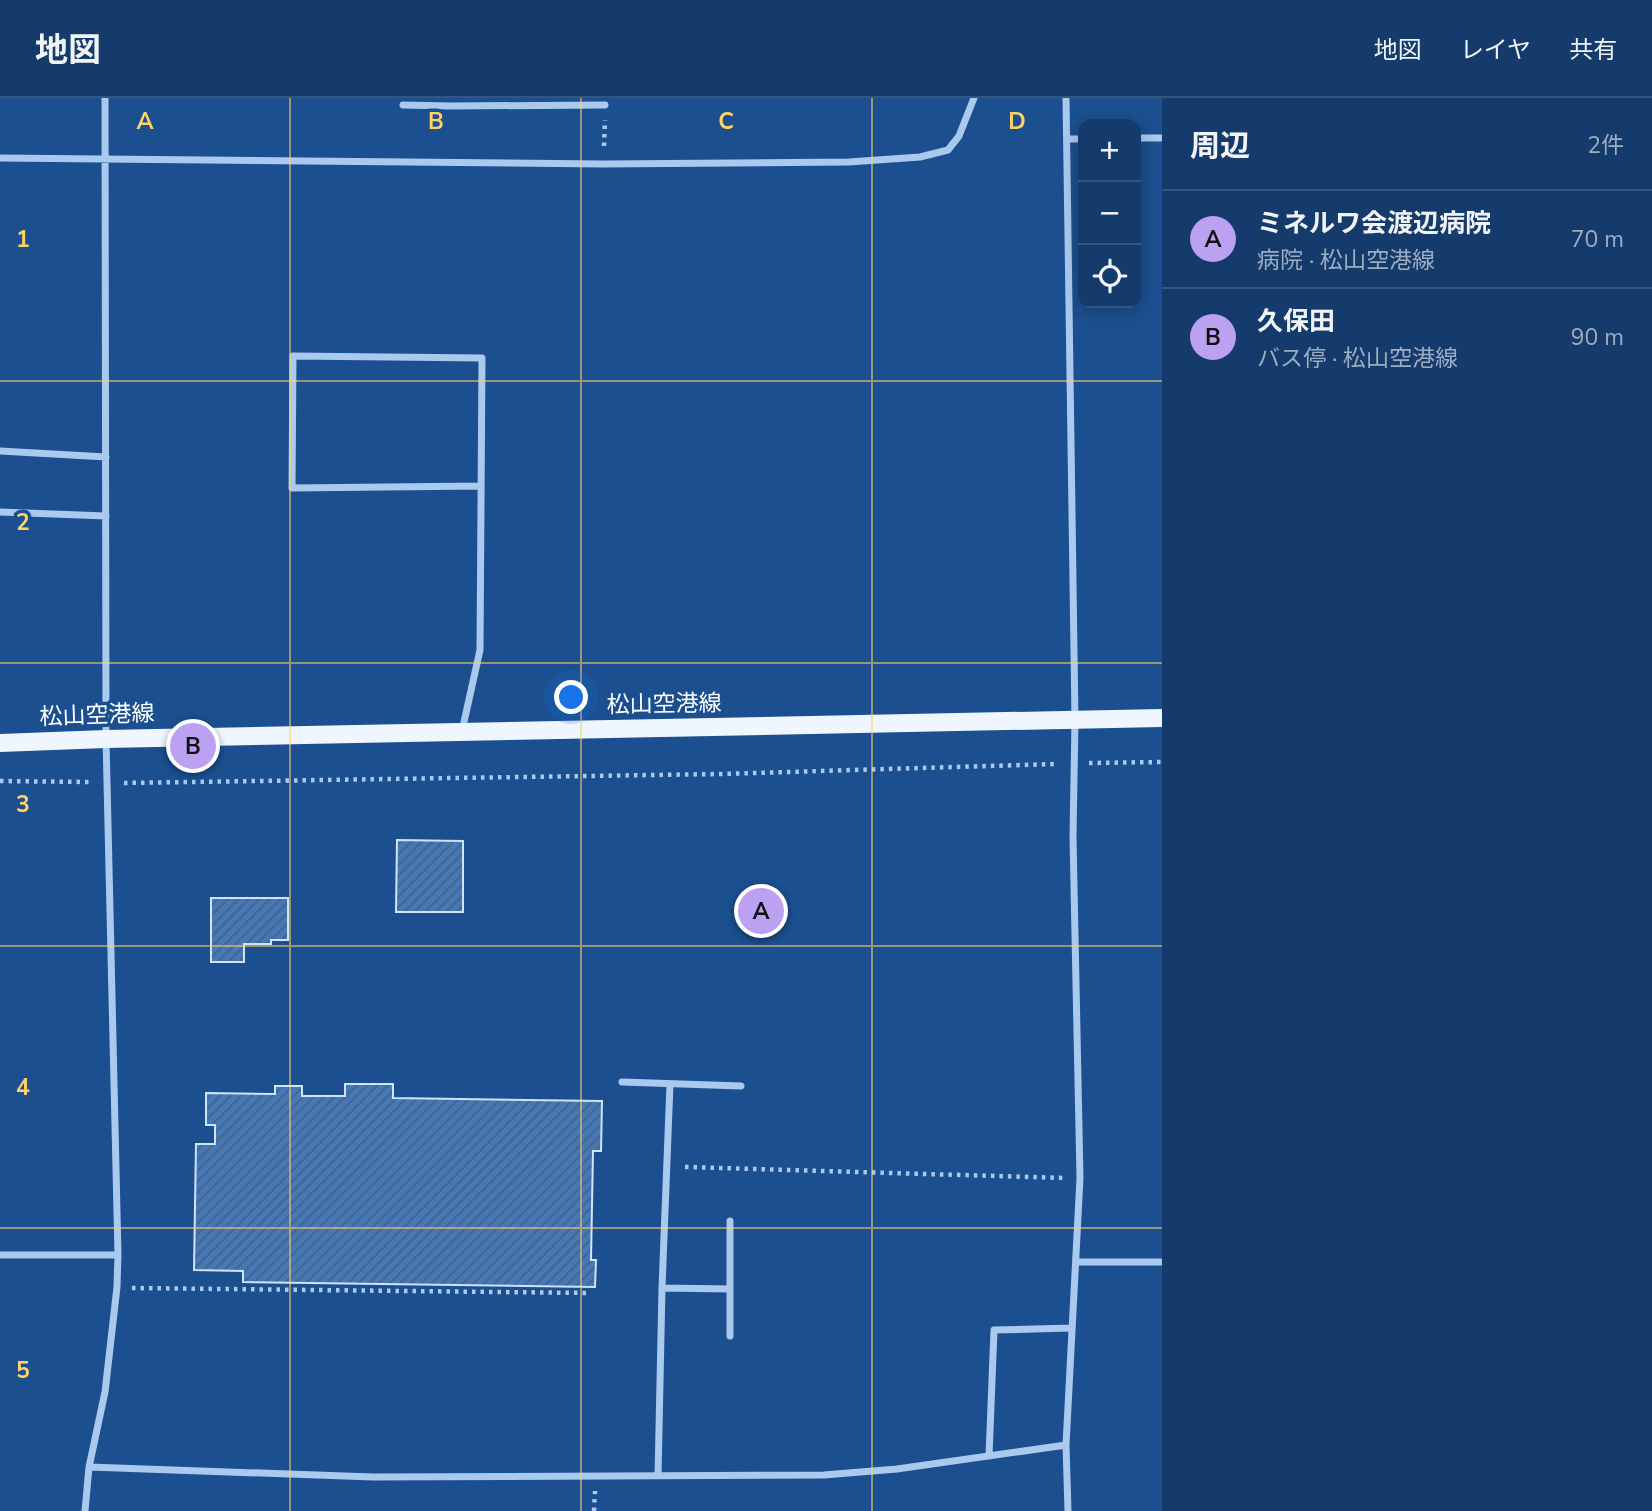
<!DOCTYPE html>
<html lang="ja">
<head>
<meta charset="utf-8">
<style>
	body { margin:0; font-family:"Nunito Sans","Noto Sans JP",sans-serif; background:#1d4271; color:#f1f3f6 }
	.controls { position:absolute; right:21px; top:21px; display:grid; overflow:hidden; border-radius:14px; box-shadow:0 4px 18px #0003 }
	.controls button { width:63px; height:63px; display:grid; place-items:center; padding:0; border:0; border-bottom:2px solid #33557e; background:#143b6b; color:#f1f3f6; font:35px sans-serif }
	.you { position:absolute; left:572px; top:600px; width:24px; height:24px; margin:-18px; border:5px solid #fff; border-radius:50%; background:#1a73e8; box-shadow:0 0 0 10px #1a73e833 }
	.badge { display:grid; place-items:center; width:46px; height:46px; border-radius:50%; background:#bca0f2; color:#111; font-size:23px; font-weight:700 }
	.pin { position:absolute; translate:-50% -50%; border:4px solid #fff; box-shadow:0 2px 7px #0006 }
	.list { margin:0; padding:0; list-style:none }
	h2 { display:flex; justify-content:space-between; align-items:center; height:91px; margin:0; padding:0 28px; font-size:30px }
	h2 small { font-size:23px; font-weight:400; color:#9dadc1 }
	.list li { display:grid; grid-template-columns:46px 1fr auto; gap:21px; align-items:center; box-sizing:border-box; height:98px; padding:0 28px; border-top:2px solid #33557e }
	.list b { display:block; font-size:26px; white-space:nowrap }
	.list p { margin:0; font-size:23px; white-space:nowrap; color:#9dadc1 }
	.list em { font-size:23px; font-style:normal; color:#9dadc1 }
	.icon { flex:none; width:38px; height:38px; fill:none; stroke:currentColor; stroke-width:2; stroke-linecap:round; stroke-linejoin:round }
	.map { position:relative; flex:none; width:1162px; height:1413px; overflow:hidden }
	header { display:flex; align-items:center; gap:42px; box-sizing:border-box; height:98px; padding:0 35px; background:#143b6b; border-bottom:2px solid #33557e }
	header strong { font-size:33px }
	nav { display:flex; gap:38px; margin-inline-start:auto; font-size:24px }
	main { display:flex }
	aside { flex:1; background:#143b6b }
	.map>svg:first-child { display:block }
	.building { fill:url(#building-hatch); stroke:#cfe3fa; stroke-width:2 }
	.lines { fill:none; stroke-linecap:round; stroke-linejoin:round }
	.path { stroke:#a9c9ee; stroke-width:4.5; stroke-dasharray:3.5 5; stroke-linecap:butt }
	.minor { stroke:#a9c9ee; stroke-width:7 }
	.primary { stroke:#f0f6ff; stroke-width:18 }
	.grid { fill:none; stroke:#ffd166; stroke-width:2; stroke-opacity:0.55 }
	.labels { text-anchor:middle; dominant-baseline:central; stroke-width:7; stroke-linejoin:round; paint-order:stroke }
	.street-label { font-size:23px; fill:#fff; stroke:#1b4f8f }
	.grid-label { font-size:23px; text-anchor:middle; font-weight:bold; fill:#ffd166; stroke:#1b4f8f; stroke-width:7; stroke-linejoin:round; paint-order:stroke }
</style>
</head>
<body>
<header>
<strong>地図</strong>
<nav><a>地図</a><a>レイヤ</a><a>共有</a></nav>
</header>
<main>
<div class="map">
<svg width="1162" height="1413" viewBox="0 0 1162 1413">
	<defs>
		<pattern id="building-hatch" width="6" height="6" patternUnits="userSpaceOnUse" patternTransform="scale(1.75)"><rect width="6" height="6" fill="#4478b7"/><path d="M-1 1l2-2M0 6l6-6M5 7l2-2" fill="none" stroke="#486282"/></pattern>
	</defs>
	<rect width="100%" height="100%" fill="#1b4f8f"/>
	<path class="building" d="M397,742L463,743V814H396Z
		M211,800H288V842H271V846H244V864H211Z
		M345,986H393V1000L602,1003L601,1053H593L591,1162H596L595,1189L243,1184V1173L194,1172L196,1046H215V1027H206V995L275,996V988H302V998H345Z"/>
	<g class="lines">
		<path class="path" d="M604,48L605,22
			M1089,665L1162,664
			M0,683L90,684
			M124,685L719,676L1056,666
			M685,1069L1065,1080
			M132,1190L589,1195
			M594,1413L595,1393"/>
		<path class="minor" d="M1066,0L1075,622L1073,739L1080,1080L1066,1347L1068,1413
			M403,7L451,8L605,7
			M1136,40H1162
			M1067,41H1083
			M0,60L604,66L849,64L920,59L948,52L959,38L974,0
			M0,353L106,359
			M0,414L106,418
			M462,633L480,552L482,260L293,258L292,390L481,388
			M622,984L741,988
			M730,1123V1238
			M0,1157H118
			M1076,1164H1162
			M662,1190L730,1191
			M989,1358L994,1232L1072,1230
			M89,1369L373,1379L824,1377L897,1371L1066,1347
			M658,1378L662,1190L670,986
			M85,1413L89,1369L105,1294L117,1189L118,1157L106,641L105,0"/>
		<path class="primary" d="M0,645L106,641L1162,620"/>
	</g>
	<path class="grid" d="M290,0V1413M581,0V1413M872,0V1413M0,283H1162M0,565H1162M0,848H1162M0,1130H1162"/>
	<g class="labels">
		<g class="street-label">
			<text transform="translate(664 606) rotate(-1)">松山空港線</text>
			<text transform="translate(97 617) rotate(-2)">松山空港線</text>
		</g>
	</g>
	<g class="grid-label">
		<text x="145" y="31">A</text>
		<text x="436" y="31">B</text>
		<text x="726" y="31">C</text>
		<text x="1017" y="31">D</text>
		<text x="23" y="149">1</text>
		<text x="23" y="432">2</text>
		<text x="23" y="714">3</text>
		<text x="23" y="997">4</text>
		<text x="23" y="1280">5</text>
	</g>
</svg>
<div class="controls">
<button>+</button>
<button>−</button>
<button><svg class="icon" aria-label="locate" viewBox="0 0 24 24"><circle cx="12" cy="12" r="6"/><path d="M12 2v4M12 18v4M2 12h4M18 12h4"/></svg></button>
</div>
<div class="you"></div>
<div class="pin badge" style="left:761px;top:813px">A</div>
<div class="pin badge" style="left:193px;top:648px">B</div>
</div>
<aside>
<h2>周辺<small>2件</small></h2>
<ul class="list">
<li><span class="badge">A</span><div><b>ミネルワ会渡辺病院</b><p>病院 · 松山空港線</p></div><em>70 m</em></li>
<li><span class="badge">B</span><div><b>久保田</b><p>バス停 · 松山空港線</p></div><em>90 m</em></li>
</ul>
</aside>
</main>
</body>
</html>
